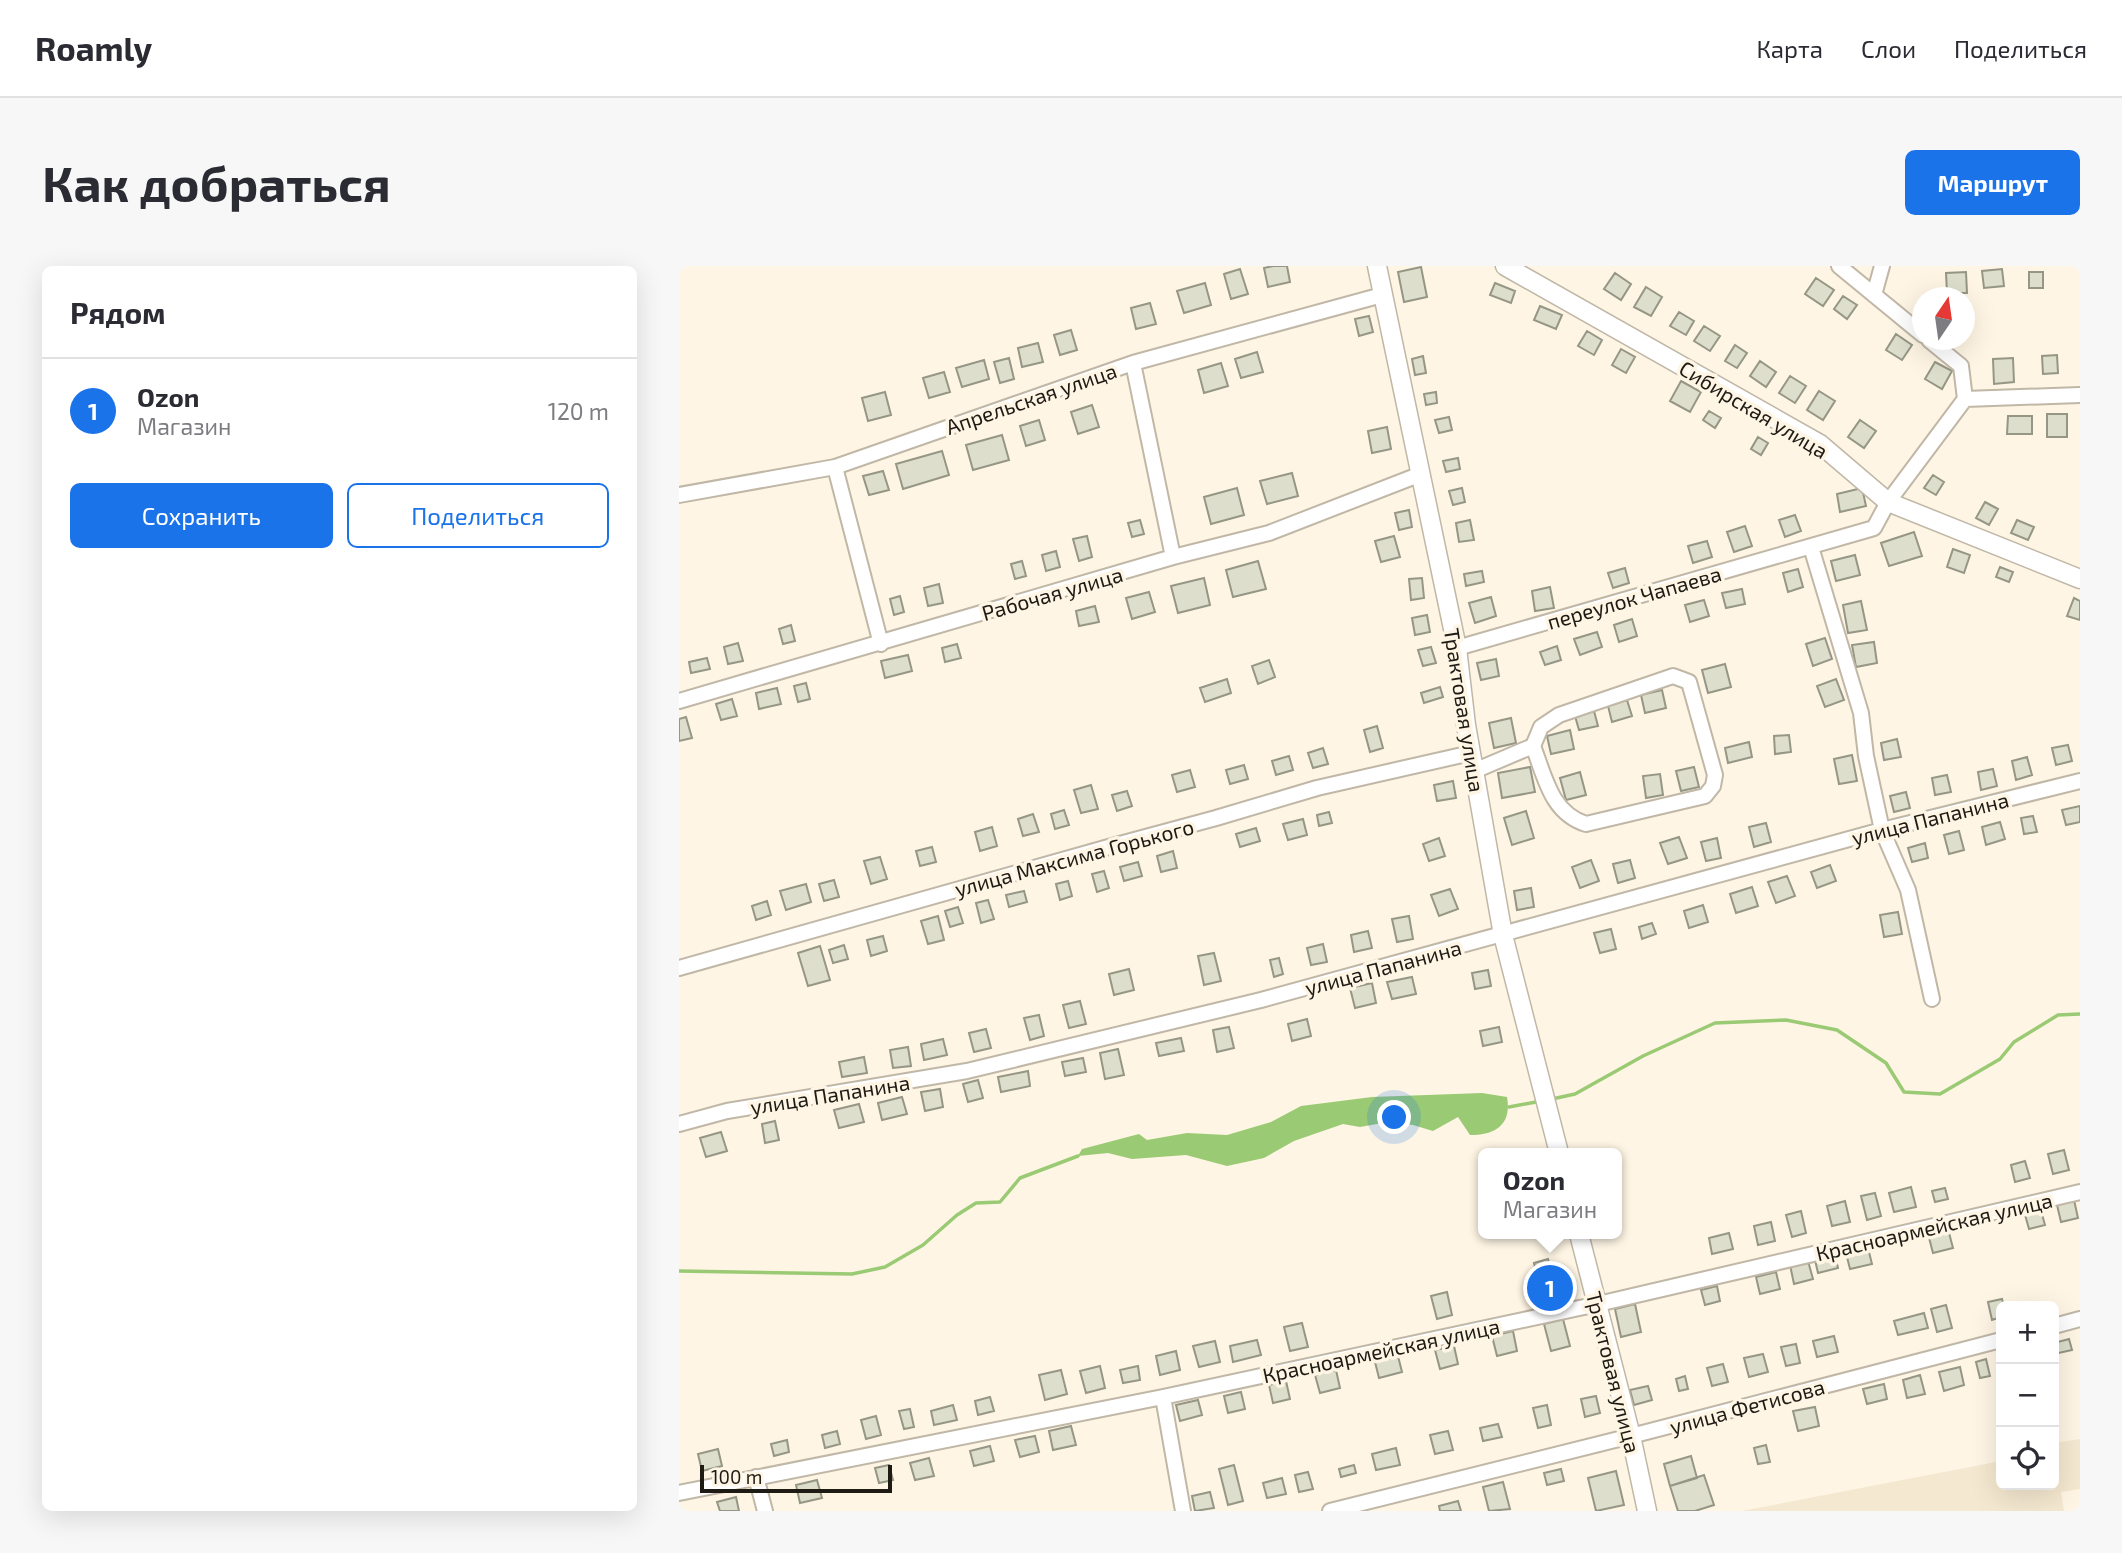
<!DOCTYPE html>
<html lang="ru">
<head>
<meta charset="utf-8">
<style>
	body { margin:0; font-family:"Exo 2",sans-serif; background:#f7f7f7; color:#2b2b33 }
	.controls { position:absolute; right:21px; bottom:21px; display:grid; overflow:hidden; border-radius:10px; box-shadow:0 7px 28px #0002 }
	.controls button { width:63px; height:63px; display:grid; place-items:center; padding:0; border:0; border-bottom:2px solid #e1e1e2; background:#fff; color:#2b2b33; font:35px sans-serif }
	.compass { position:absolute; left:1233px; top:21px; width:63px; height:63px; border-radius:50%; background:#fff; box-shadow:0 7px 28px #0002; rotate:13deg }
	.scale { position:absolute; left:21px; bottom:18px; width:192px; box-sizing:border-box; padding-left:7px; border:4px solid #1e1b15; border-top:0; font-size:19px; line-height:24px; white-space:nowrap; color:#1e1b15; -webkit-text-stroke:5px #fef5e4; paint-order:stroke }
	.you { position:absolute; left:716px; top:852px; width:24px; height:24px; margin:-18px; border:5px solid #fff; border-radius:50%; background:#1a73e8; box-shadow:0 0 0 10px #1a73e833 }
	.badge { display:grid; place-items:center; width:46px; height:46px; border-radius:50%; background:#1a73e8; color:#fff; font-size:23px; font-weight:700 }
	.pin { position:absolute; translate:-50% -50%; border:4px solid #fff; box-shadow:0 2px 7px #0006 }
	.popup { position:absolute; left:799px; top:882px; width:144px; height:91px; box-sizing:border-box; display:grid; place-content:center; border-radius:10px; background:#fff; filter:drop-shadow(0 2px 5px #0005); font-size:23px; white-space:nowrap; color:#7c7c81 }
	.popup b { font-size:26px; color:#2b2b33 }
	.popup::after { content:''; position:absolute; left:50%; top:100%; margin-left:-14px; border:14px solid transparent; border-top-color:#fff }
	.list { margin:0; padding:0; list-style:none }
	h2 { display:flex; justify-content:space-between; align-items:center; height:91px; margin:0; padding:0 28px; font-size:30px }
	h2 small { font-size:23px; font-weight:400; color:#7c7c81 }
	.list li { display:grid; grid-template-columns:46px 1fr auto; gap:21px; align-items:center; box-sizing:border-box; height:105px; padding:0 28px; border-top:2px solid #e1e1e2 }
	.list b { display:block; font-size:26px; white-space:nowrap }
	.list p { margin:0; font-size:23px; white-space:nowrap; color:#7c7c81 }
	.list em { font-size:23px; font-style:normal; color:#7c7c81 }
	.actions { display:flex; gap:14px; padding:21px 28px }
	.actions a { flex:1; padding:16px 0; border:2px solid #1a73e8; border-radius:10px; text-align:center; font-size:24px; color:#1a73e8 }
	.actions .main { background:#1a73e8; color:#fff }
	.icon { flex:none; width:38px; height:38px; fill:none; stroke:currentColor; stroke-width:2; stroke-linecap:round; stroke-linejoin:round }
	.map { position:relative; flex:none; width:1401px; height:1245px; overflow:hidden; border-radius:10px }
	header { display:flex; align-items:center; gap:42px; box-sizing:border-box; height:98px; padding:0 35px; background:#fff; border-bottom:2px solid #e1e1e2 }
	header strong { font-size:33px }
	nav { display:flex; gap:38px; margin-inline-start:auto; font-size:24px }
	.intro { display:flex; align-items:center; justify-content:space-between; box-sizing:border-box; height:168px; padding:0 42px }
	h1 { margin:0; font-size:49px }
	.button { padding:18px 32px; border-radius:10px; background:#1a73e8; color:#fff; font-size:24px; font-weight:700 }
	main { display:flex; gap:42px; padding:0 42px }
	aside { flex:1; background:#fff; border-radius:10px; box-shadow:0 7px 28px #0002 }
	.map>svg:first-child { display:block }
	.built { fill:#f5e8d0 }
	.water { fill:#9aca73 }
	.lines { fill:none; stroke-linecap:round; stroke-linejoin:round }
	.stream { stroke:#9aca73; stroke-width:3.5 }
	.building { fill:#dedecc; stroke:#959685; stroke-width:2 }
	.minor-casing { stroke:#c0b7a7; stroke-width:18 }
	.tertiary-casing { stroke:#c0b7a7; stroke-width:21 }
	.minor { stroke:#fff; stroke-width:14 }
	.tertiary { stroke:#fff; stroke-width:18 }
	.labels { text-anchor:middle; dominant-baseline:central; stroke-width:7; stroke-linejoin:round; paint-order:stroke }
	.street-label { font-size:21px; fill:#1e1b15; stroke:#fef5e4 }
</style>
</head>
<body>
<header>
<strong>Roamly</strong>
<nav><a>Карта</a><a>Слои</a><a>Поделиться</a></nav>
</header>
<div class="intro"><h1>Как добраться</h1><a class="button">Маршрут</a></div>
<main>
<aside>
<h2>Рядом<small></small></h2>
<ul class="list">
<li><span class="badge">1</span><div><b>Ozon</b><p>Магазин</p></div><em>120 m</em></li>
</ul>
<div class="actions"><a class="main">Сохранить</a><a>Поделиться</a></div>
</aside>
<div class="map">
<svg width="1401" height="1245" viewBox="0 0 1401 1245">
	<rect width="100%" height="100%" fill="#fef5e4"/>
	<path class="built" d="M1401,1173V1223L1382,1226L1385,1245H1063L1322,1195V1219H1375V1177Z"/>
	<path class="water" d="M803,827L828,831C833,859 816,869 791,869L779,851L754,865L734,859L709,856L681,861L664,858L615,875L585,892L548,900L507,889L453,893L429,887L399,890L403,883L460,868L468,874L508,867L548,869L592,856L622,840L693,831Z"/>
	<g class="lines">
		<path class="stream" d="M873,833L896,828L964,790L1036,757L1107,754L1158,764L1207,797L1225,826L1261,828L1321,793L1335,776L1379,749L1401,748
			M830,841L862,835
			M0,1005L173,1008L206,1001L244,979L278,949L297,937L321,936L341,912L399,890"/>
	</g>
	<path class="building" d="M594,0H608L611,16L589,21L585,2Z
		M742,1L748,31L725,36L719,6Z
		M561,3L569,28L552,33L545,8Z
		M1323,3L1325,20L1305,22L1303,5Z
		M1287,6L1288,27H1268L1267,7Z
		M1350,6H1364V22H1350Z
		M936,7L952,18L942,34L925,23Z
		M1137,12L1155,24L1144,40L1126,28Z
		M526,17L532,39L505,47L498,25Z
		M816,17L836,25L832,37L811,29Z
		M967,21L983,31L972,50L955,41Z
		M1164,30L1178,39L1168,53L1155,43Z
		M471,37L477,58L457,63L452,42Z
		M861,40L883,49L877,63L855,54Z
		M1000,46L1015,55L1007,69L991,60Z
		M690,50L694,66L680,70L676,53Z
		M1025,60L1041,70L1031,85L1015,75Z
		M392,64L398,84L381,89L375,69Z
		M908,65L923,74L915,89L899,80Z
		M1217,68L1233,79L1223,94L1207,84Z
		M359,77L364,96L343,101L339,82Z
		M1056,79L1068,87L1058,102L1046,95Z
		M942,83L956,91L947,107L933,99Z
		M578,86L584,106L562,112L556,93Z
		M1378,89L1379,107L1364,108L1363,90Z
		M744,90L747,107L736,109L733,93Z
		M330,92L335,113L321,117L315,96Z
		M1334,92L1335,116L1315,118L1314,93Z
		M305,94L310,113L283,121L277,102Z
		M1081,95L1097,106L1087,121L1071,110Z
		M1256,96L1273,105L1263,123L1246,113Z
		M542,97L549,120L525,127L519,104Z
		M265,106L271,126L250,132L244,112Z
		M1111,110L1127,120L1116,137L1100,127Z
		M1002,115L1022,126L1011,146L991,135Z
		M1140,125L1156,135L1144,154L1128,144Z
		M206,126L212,149L189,155L183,132Z
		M757,126L758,137L747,139L745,128Z
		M413,139L420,161L399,168L392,146Z
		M1030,145L1042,152L1036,162L1024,154Z
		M1368,148H1388V171H1368Z
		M1329,150H1353V168H1328Z
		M770,151L773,164L760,167L756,154Z
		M360,154L366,174L347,180L341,160Z
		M1181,154L1197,165L1185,182L1169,171Z
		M708,161L712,183L693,187L689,165Z
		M323,169L330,194L294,204L287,179Z
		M1079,171L1089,177L1082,189L1072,183Z
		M263,185L270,209L224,223L217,198Z
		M779,192L781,203L767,206L764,195Z
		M204,205L210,224L190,229L184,210Z
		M613,207L619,230L588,238L581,215Z
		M1254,209L1265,216L1257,229L1245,222Z
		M558,222L565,249L532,258L525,231Z
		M783,222L786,236L774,239L770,225Z
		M1183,222L1187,240L1161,246L1158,228Z
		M1306,236L1319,243L1310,259L1297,252Z
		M730,244L733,261L720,264L716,247Z
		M1116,249L1122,265L1106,271L1100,254Z
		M461,254L465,268L453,271L449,257Z
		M791,254L795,274L780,276L777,257Z
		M1338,254L1355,261L1349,274L1332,267Z
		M1066,260L1073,280L1055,286L1048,266Z
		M1235,266L1243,290L1210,300L1202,277Z
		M408,270L413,291L400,295L394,273Z
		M715,270L721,291L702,296L696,275Z
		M1028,275L1033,291L1014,297L1009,280Z
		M1274,283L1291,289L1285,307L1268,301Z
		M377,285L381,301L367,305L363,289Z
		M1176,289L1181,309L1157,315L1152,295Z
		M343,295L347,310L336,313L332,298Z
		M579,295L587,323L554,331L547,304Z
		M1321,301L1334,306L1330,316L1317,311Z
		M946,302L950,317L934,322L929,307Z
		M1119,303L1124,321L1109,326L1104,307Z
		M803,305L805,316L787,320L785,308Z
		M525,312L531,339L499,347L492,320Z
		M743,312L745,332L732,334L730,313Z
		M260,318L264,337L249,340L245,322Z
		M871,321L875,342L856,345L853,325Z
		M1063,323L1066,338L1047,342L1043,327Z
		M470,326L476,346L453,353L447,332Z
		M221,330L225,346L215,349L211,333Z
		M812,331L817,350L796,357L790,337Z
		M1395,332L1401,335V354L1388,350Z
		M1025,334L1030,350L1011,356L1006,339Z
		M1182,335L1188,364L1169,367L1164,339Z
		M416,340L420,356L400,360L397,345Z
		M748,349L751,366L736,369L733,352Z
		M953,353L958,370L940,376L935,359Z
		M112,359L116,375L104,378L100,363Z
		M918,366L923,381L901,389L895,373Z
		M1146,372L1153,393L1134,400L1127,378Z
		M1195,376L1198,397L1177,401L1173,379Z
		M59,377L64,395L49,398L45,381Z
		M278,378L282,392L266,396L263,382Z
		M878,380L882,394L866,399L861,386Z
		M752,381L757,397L744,400L739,384Z
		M229,389L233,405L206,412L202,395Z
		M28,392L31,403L12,407L10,396Z
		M817,393L820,410L802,414L798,397Z
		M590,394L596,411L579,418L573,400Z
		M1046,398L1052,421L1029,427L1023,404Z
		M548,413L552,427L526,436L521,422Z
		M1157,413L1165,434L1146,441L1138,420Z
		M127,417L131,433L119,436L115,420Z
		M761,421L764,431L745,437L742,427Z
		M98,422L102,438L80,443L77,427Z
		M983,424L987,442L966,447L962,429Z
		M53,433L58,450L42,454L37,438Z
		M948,434L953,450L933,456L929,440Z
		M915,445L919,460L900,464L896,450Z
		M7,451L13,472L0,475V453Z
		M832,452L837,477L815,482L810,457Z
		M698,460L704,482L691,486L685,464Z
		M891,464L895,483L872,488L868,470Z
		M1110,469L1112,486L1096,488L1095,470Z
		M1218,473L1222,491L1205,494L1202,477Z
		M1070,476L1073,491L1049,497L1046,482Z
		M1389,479L1393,495L1377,499L1373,482Z
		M644,482L649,498L634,502L629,487Z
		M1173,489L1178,515L1160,518L1155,493Z
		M610,490L614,504L597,509L593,495Z
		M1348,491L1353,509L1337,514L1333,495Z
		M565,499L569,513L551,518L547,504Z
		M851,501L856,526L823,532L819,507Z
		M1015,501L1020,521L1002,525L997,505Z
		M1314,503L1318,520L1302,524L1299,506Z
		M511,504L516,521L498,526L493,509Z
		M901,506L907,529L887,534L881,512Z
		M981,508L984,529L967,532L964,510Z
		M1268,509L1272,526L1256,529L1253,512Z
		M774,515L777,532L758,535L755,519Z
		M412,519L419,543L402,547L395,524Z
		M448,525L453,540L438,545L433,529Z
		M1227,526L1231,542L1215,546L1211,530Z
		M1401,540V556L1387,559L1383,544Z
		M385,544L390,559L376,563L372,548Z
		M847,545L855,572L833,579L825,552Z
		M650,546L653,557L640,560L638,549Z
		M354,548L360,566L344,570L339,553Z
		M1354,550L1358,566L1345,568L1342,552Z
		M624,553L628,569L609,574L604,558Z
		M1321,556L1326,573L1307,579L1303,561Z
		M1087,557L1092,576L1075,581L1070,561Z
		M313,561L318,580L301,585L296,566Z
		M577,562L581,575L561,581L557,568Z
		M1280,565L1285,584L1270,588L1265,569Z
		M1000,571L1008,592L989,598L981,577Z
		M760,572L766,590L750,595L744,578Z
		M1038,572L1042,592L1027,595L1022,576Z
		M1246,577L1249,592L1233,596L1229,582Z
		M253,581L257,596L241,600L237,585Z
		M494,585L498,602L482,606L478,590Z
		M201,591L208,613L192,618L185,595Z
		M912,594L920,615L901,622L893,601Z
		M951,594L956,612L939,617L934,598Z
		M459,596L463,610L445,615L441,601Z
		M1151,599L1157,615L1138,622L1132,606Z
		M425,605L430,622L418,626L413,608Z
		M1108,610L1116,630L1097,637L1089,616Z
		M155,614L160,631L145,635L140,618Z
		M389,615L393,630L381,634L377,618Z
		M127,618L132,636L107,644L101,625Z
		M1073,621L1079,640L1057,647L1051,628Z
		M852,622L855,641L838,644L835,625Z
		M771,623L779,643L760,650L752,629Z
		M345,625L348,636L330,641L327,629Z
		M309,634L315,653L302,657L297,637Z
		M88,635L92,649L77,654L73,640Z
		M1024,639L1029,656L1010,662L1005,645Z
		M279,641L284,657L271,661L266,645Z
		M1219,646L1223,668L1205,671L1201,649Z
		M259,650L265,674L249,678L242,655Z
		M730,650L734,673L718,676L713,653Z
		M973,657L977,668L963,673L960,661Z
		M932,663L937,683L921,687L915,667Z
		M689,665L693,682L675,686L672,669Z
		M204,670L208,685L192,690L188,674Z
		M644,678L648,696L632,699L628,682Z
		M165,679L169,693L154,697L150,684Z
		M141,680L151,714L129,720L119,687Z
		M535,687L542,715L525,719L519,690Z
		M600,692L604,708L595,711L591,694Z
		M450,703L455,724L435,729L430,708Z
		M809,704L812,720L796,723L793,707Z
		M733,711L737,728L713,733L708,716Z
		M693,717L697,737L676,742L671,722Z
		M401,735L407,758L390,762L384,739Z
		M360,749L365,770L351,774L345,752Z
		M628,753L632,770L613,775L609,758Z
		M550,761L555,782L538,786L534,764Z
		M820,761L823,776L804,780L801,765Z
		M307,763L312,782L295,786L290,767Z
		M502,772L505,785L480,790L477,777Z
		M264,773L268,789L245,794L242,778Z
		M229,781L232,800L214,802L211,784Z
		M439,783L445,809L426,813L421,787Z
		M185,791L188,807L163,811L160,796Z
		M404,792L407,806L386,810L383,796Z
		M349,805L351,820L322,826L319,811Z
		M299,814L304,832L289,836L284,818Z
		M261,823L264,841L246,845L242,826Z
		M223,831L228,848L203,854L199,837Z
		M180,838L185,856L160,862L155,844Z
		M96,855L100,874L86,877L83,858Z
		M42,866L48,885L27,891L21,872Z
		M1385,884L1390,904L1374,908L1369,888Z
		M1346,895L1351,912L1336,916L1332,899Z
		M1232,921L1237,941L1215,946L1210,927Z
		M1266,922L1269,933L1256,936L1253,925Z
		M1196,927L1202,950L1188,954L1182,930Z
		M1395,934L1399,952L1382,956L1378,939Z
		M1166,935L1171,956L1153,960L1148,940Z
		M1361,941L1366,959L1350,963L1345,945Z
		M1122,945L1127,967L1113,971L1107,949Z
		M1092,956L1096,975L1079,979L1075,960Z
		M1269,963L1274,982L1254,987L1249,968Z
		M1050,967L1054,983L1033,988L1030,972Z
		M1189,982L1193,998L1171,1003L1167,987Z
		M1156,989L1159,1002L1139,1007L1136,994Z
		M869,993L877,1025L863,1029L855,997Z
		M1129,995L1134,1013L1115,1018L1111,999Z
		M1097,1006L1101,1023L1081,1028L1077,1011Z
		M1038,1020L1041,1035L1026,1039L1022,1024Z
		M768,1026L773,1049L758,1053L752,1030Z
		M1323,1033L1325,1040H1322V1051L1313,1054L1309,1036Z
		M956,1038L962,1066L942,1071L936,1043Z
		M1267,1039L1273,1062L1258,1066L1252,1043Z
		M1245,1047L1249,1062L1219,1069L1215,1055Z
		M884,1053L891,1080L872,1085L865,1058Z
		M623,1057L629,1081L611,1085L605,1061Z
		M834,1065L838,1085L818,1090L813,1070Z
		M1155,1070L1159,1086L1138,1091L1134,1075Z
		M1390,1073L1393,1084L1375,1088V1077Z
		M578,1074L582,1089L554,1096L551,1080Z
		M536,1075L541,1096L520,1101L514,1080Z
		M1117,1078L1121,1097L1107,1100L1102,1081Z
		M775,1080L779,1098L761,1103L756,1084Z
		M497,1085L501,1104L481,1109L477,1090Z
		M1084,1088L1089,1106L1070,1111L1065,1092Z
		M719,1090L723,1106L700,1112L696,1096Z
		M1307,1093L1311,1110L1301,1112L1297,1096Z
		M1044,1098L1049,1116L1033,1120L1028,1102Z
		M421,1100L426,1122L407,1127L401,1105Z
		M459,1100L461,1114L444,1117L441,1104Z
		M1281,1101L1285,1119L1265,1125L1260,1106Z
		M382,1104L388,1128L366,1134L360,1109Z
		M657,1104L661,1122L641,1127L636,1109Z
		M1241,1109L1246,1128L1228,1132L1224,1114Z
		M1006,1110L1009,1123L1000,1125L997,1113Z
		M607,1115L611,1133L594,1137L590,1119Z
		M1205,1118L1208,1133L1188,1138L1184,1123Z
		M969,1120L973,1134L955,1139L951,1124Z
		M562,1126L566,1143L549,1147L545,1130Z
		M917,1130L921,1147L906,1151L902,1133Z
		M311,1131L315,1145L299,1149L296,1135Z
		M519,1134L523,1149L501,1155L497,1139Z
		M274,1139L278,1154L255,1159L252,1145Z
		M868,1139L872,1159L859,1162L854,1142Z
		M1136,1141L1140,1160L1119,1165L1114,1145Z
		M231,1143L235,1161L225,1163L220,1145Z
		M197,1150L202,1169L187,1173L182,1154Z
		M819,1158L823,1171L804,1175L801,1162Z
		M392,1160L397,1179L374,1184L370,1165Z
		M158,1165L161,1178L146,1182L143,1169Z
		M769,1165L774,1184L756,1188L751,1169Z
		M356,1170L360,1186L341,1191L336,1174Z
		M108,1174L110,1186L95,1190L92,1178Z
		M1087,1179L1091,1196L1079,1198L1075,1182Z
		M311,1180L315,1195L295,1200L291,1185Z
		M717,1182L721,1199L697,1204L693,1188Z
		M39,1183L43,1200L23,1205L19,1188Z
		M1012,1190L1018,1212L991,1220L985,1198Z
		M250,1192L255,1210L236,1214L231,1197Z
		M210,1199L214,1214L200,1217L196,1202Z
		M555,1199L564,1235L549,1239L540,1203Z
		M675,1199L677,1207L662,1211L660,1203Z
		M882,1203L885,1215L868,1219L865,1207Z
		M937,1205L945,1239L917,1245L909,1212Z
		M629,1206L634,1223L620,1226L616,1209Z
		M1025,1209L1035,1239L1016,1245H999L991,1220Z
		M603,1212L607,1228L588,1232L584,1217Z
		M138,1214L143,1232L121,1237L117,1219Z
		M824,1216L831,1243L810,1245L804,1221Z
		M531,1226L535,1242L516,1245L513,1230Z
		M57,1231L60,1245H41L38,1236Z
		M779,1235L782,1245H761L760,1240Z"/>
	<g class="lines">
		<defs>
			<path id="minor" d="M1160,0L1244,69
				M1195,29L1203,0
				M454,97L494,291
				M1286,133L1401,129
				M156,201L202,378
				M0,229L156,201L454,97L703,29
				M1132,281L1182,447L1187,490L1203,564L1229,624L1253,733
				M778,382L1195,262L1209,236L1286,133L1282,100L1250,74
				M994,410L1010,416L1036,509L1034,520L1026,530L907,558C872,547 866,511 854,480L862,461L880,449Z
				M0,435L494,291L590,267L742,208
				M795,505L854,480
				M0,702L426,582L537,552L638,522L792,487
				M0,858L48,845L288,805L582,734L1203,564L1401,515
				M1375,1060L1401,1053
				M484,1131L504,1245
				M77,1211L86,1245
				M0,1227L484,1131L919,1038L1401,926
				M651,1245L952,1170L1322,1074"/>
			<path id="tertiary" d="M698,0L778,382L787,459L824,669L880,887
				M826,0L1141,178L1209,236L1401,313
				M900,968L952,1170L968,1245"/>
		</defs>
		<use href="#minor" class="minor-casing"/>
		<use href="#tertiary" class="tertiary-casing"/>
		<use href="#minor" class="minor"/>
		<use href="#tertiary" class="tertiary"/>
	</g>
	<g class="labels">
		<g class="street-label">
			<text transform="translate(352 132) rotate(-19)">Апрельская улица</text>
			<text transform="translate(1075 143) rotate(31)">Сибирская улица</text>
			<text transform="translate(373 327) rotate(-16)">Рабочая улица</text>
			<text transform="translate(955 331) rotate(-16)">переулок Чапаева</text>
			<text transform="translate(786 444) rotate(81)">Трактовая улица</text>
			<text transform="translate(1251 552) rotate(-14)">улица Папанина</text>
			<text transform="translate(395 591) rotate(-15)">улица Максима Горького</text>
			<text transform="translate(704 701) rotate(-15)">улица Папанина</text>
			<text transform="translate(151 828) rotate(-9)">улица Папанина</text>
			<text transform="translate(1255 960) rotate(-13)">Красноармейская улица</text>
			<text transform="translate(702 1084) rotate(-12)">Красноармейская улица</text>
			<text transform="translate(935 1106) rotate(76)">Трактовая улица</text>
			<text transform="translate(1068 1140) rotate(-15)">улица Фетисова</text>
		</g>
	</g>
</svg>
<div class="controls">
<button>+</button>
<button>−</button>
<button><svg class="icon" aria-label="locate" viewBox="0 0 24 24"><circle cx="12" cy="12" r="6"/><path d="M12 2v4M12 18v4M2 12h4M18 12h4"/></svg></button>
</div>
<svg class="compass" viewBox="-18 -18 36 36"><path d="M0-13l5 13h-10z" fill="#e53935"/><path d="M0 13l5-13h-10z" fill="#7c7c81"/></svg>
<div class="scale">100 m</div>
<div class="you"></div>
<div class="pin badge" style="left:871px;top:1022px">1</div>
<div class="popup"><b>Ozon</b>Магазин</div>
</div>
</main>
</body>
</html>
